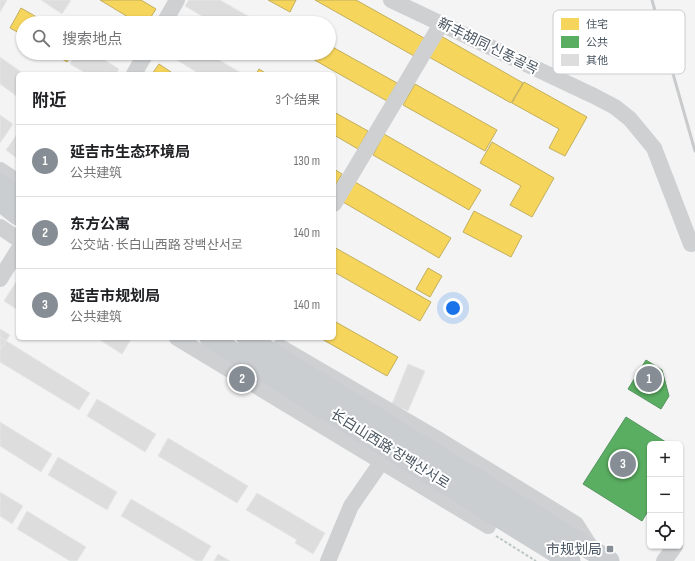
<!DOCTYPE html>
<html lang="zh">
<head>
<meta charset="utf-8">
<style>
	body { margin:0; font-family:"Sofia Sans Condensed","Noto Sans SC","Noto Sans KR",sans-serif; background:#f2f2f2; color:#202124 }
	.controls { position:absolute; right:12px; bottom:12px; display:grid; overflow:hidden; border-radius:6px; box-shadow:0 1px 3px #0004 }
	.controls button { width:36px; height:36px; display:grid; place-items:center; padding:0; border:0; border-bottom:1px solid #e0e0e0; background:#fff; color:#202124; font:20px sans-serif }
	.you { position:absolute; left:453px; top:308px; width:14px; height:14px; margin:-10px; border:3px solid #fff; border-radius:50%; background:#1a73e8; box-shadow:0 0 0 6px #1a73e833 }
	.badge { display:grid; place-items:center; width:26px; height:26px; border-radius:50%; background:#868d94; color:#fff; font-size:13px; font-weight:700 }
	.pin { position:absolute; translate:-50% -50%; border:2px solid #fff; box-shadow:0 1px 4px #0006 }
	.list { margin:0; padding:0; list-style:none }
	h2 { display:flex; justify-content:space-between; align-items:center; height:52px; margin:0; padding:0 16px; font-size:17px }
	h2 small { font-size:13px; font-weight:400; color:#757577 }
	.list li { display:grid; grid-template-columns:26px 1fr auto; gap:12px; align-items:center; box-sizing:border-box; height:72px; padding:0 16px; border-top:1px solid #e0e0e0 }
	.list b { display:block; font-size:15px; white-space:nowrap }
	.list p { margin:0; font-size:13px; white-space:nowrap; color:#757577 }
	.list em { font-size:13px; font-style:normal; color:#757577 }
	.icon { flex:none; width:22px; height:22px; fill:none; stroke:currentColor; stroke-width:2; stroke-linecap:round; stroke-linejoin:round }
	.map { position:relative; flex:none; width:695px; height:561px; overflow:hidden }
	.search { position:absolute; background:#fff; box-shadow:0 1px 3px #0004; left:16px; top:16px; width:320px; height:44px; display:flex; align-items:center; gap:10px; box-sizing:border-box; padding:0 14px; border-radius:22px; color:#757577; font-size:15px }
	.panel { position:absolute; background:#fff; box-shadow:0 1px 3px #0004; left:16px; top:72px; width:320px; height:268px; border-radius:6px }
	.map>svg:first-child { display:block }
	.homes { fill:#f6d55c; stroke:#c2af5e }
	.public { fill:#5aae61; stroke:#559461 }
	.building { fill:#ddddde; stroke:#e5e6e7 }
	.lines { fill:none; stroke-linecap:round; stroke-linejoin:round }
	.path { stroke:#bcc7c4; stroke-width:2; stroke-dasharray:3 2; stroke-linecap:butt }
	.minor { stroke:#ced0d2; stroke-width:16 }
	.major { stroke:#caced1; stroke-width:21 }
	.rail { stroke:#c9cacc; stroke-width:3 }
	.poi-dot { fill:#868d94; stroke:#fff; stroke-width:1.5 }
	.labels { text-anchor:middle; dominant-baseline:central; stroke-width:4; stroke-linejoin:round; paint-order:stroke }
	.street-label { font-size:14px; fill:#4a5661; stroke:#fff }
	.poi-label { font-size:14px; fill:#4a5661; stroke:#fff; text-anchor:end }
	.key { fill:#fff; stroke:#c9ccd0; stroke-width:1 }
	.key-label { font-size:11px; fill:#4a5661 }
</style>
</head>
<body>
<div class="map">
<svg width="695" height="561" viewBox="0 0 695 561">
	<rect width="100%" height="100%" fill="#f4f4f4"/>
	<path class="homes" d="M100,0H141L156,9L147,23H138Z
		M268,0H296L290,12Z
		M315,0H356L424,38L414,56Z
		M21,8L47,23H23V35L10,28Z
		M441,36L523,83L511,103L429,57Z
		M329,45L397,83L387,101L302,53H329Z
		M53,53H72L67,62Z
		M159,64L174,74H152Z
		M259,69L267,74H256Z
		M524,82L587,117L565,156L549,148L559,129L512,103Z
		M415,84L497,130L485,151L403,105Z
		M334,112L368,131L358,149L334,135Z
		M384,134L481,190L469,210L373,155Z
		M492,142L554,178L532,217L510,205L521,186L480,163Z
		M334,169L342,174L334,187Z
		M355,182L451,238L439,258L343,202Z
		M474,211L522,236L511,257L463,232Z
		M334,247L431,302L420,321L334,272Z
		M428,268L442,276L430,297L416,289Z
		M334,321L398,357L387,376L320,338H334Z"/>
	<path class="public" d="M646,360L662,370L669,396L661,409L628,389Z
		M626,417L669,444H650V508L642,521L583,484Z"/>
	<path class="building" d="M0,0H7L0,12Z
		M41,0H71L62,14Z
		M189,0H220L260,23H214L185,6Z
		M77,53H93L119,69L116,74H87L70,64Z
		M165,53H207L243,74H200Z
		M0,57L24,74H18V97L0,84Z
		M0,115L13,124L0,143Z
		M18,133V159L6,150Z
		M18,279V310L4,301Z
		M0,329L10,335L0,350Z
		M0,337L90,393L79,410L0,362Z
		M97,338H132L122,354Z
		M408,364L425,371L408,411L392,404Z
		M97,399L156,434L145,452L87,416Z
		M0,422L52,454L41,472L0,446Z
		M168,438L248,486L237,503L158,456Z
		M58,457L117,492L107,510L48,475Z
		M0,492L23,506L12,524L0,516Z
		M257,493L325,533L313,554L295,543L297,540L246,510Z
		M131,499L211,546L202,561H196L121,516Z
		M27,511L86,547L77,561H70L17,529Z
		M218,554L230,561H214Z"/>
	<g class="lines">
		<path class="path" d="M496,536L536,561"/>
		<path class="minor" d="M391,0L594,96L615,107L630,119L654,148L691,244
			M164,23L177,0
			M134,74L146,53
			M0,170L18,182
			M334,204L441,24
			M0,227L18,239
			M0,279L18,250
			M177,338L488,526
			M280,347L441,441L576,524L592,549
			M328,561L351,506L387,454
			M664,561L675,546"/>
		<path class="major" d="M0,184L18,197
			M0,201L18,215
			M210,338L570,561
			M247,338L609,561"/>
		<path class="rail" d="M652,0L695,151"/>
	</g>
	<rect class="poi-dot" x="606" y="545" width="8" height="8" rx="2"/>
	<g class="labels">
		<g class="street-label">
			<text transform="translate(488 46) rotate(26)">新丰胡同 신풍골목</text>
			<text transform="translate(390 449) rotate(32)">长白山西路 장백산서로</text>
		</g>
		<g class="poi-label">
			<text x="602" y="549">市规划局</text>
		</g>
	</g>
	<rect x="553" y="10" width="132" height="64" rx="6" class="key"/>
	<rect x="561" y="18" width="18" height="12" fill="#f6d55c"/>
	<rect x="561" y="36" width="18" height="12" fill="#5aae61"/>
	<rect x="561" y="54" width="18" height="12" fill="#ddddde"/>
	<g class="key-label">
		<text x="586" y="28">住宅</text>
		<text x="586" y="46">公共</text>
		<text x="586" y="64">其他</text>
	</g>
</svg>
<div class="controls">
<button>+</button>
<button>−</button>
<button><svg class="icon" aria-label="locate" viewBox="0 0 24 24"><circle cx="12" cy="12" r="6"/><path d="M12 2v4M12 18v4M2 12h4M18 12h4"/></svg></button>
</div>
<div class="you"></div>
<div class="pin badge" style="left:649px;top:379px">1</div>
<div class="pin badge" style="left:242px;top:379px">2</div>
<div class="pin badge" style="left:623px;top:464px">3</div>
<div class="search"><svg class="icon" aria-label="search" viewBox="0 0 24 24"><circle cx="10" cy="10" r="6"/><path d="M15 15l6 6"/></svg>搜索地点</div>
<section class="panel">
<h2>附近<small>3个结果</small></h2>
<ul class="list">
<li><span class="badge">1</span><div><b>延吉市生态环境局</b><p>公共建筑</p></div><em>130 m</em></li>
<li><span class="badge">2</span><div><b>东方公寓</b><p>公交站 · 长白山西路 장백산서로</p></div><em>140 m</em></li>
<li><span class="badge">3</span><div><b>延吉市规划局</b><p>公共建筑</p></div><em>140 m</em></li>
</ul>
</section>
</div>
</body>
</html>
